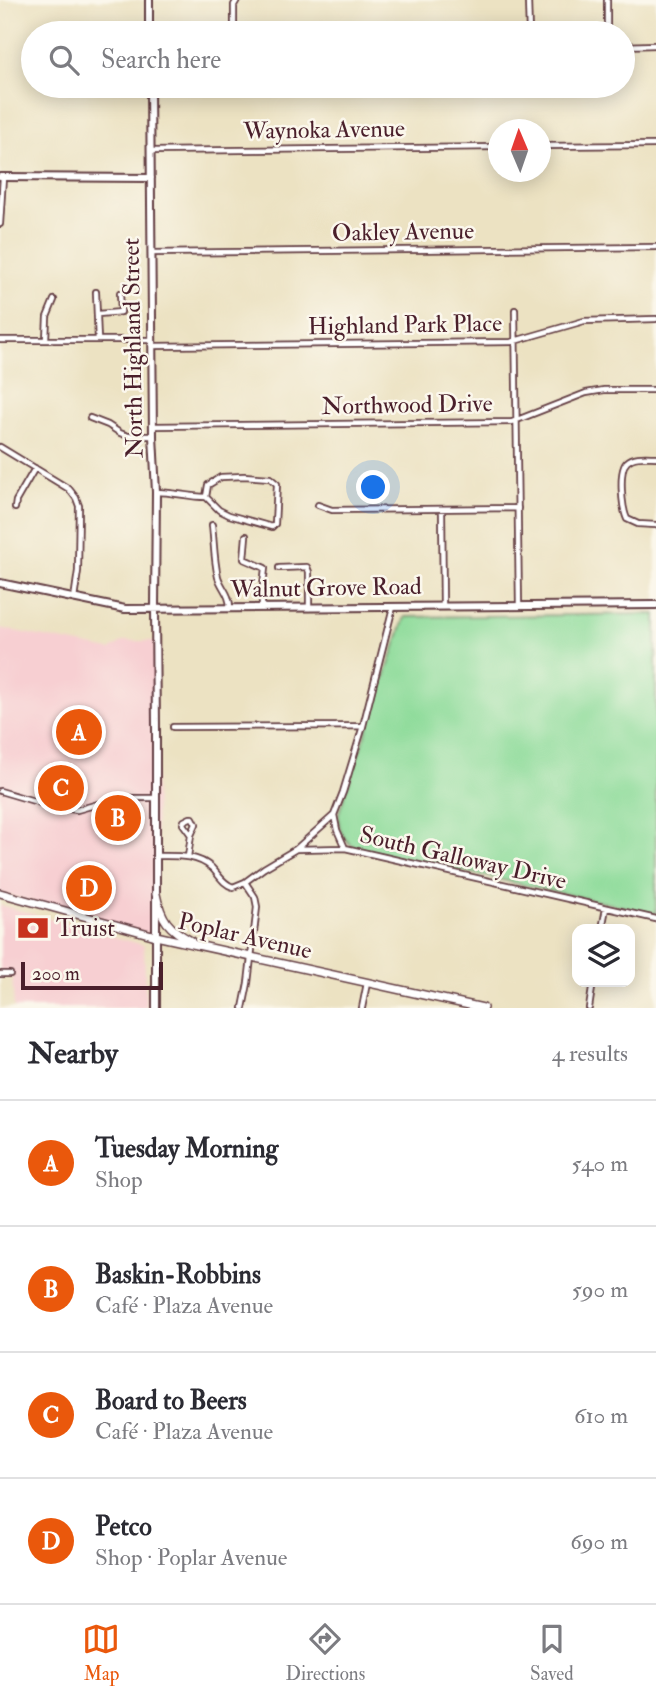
<!DOCTYPE html>
<html lang="en">
<head>
<meta charset="utf-8">
<style>
	body { margin:0; font-family:"IM FELL Double Pica",serif; background:#f7f7f7; color:#2b2b33 }
	.controls { position:absolute; right:21px; bottom:21px; display:grid; overflow:hidden; border-radius:14px; box-shadow:0 4px 18px #0003 }
	.controls button { width:63px; height:63px; display:grid; place-items:center; padding:0; border:0; border-bottom:2px solid #e1e1e2; background:#fff; color:#2b2b33; font:35px sans-serif }
	.compass { position:absolute; left:488px; top:119px; width:63px; height:63px; border-radius:50%; background:#fff; box-shadow:0 4px 18px #0003; rotate:358deg }
	.scale { position:absolute; left:21px; bottom:18px; width:142px; box-sizing:border-box; padding-left:7px; border:4px solid #4a1f2b; border-top:0; font-size:19px; line-height:24px; white-space:nowrap; color:#4a1f2b; -webkit-text-stroke:5px #fbf7ec; paint-order:stroke }
	.you { position:absolute; left:374px; top:488px; width:24px; height:24px; margin:-18px; border:5px solid #fff; border-radius:50%; background:#1a73e8; box-shadow:0 0 0 10px #1a73e833 }
	.badge { display:grid; place-items:center; width:46px; height:46px; border-radius:50%; background:#ea580c; color:#fff; font-size:23px; font-weight:700 }
	.pin { position:absolute; translate:-50% -50%; border:4px solid #fff; box-shadow:0 2px 7px #0006 }
	.list { margin:0; padding:0; list-style:none }
	h2 { display:flex; justify-content:space-between; align-items:center; height:91px; margin:0; padding:0 28px; font-size:30px }
	h2 small { font-size:23px; font-weight:400; color:#7c7c81 }
	.list li { display:grid; grid-template-columns:46px 1fr auto; gap:21px; align-items:center; box-sizing:border-box; height:126px; padding:0 28px; border-top:2px solid #e1e1e2 }
	.list b { display:block; font-size:26px; white-space:nowrap }
	.list p { margin:0; font-size:23px; white-space:nowrap; color:#7c7c81 }
	.list em { font-size:23px; font-style:normal; color:#7c7c81 }
	.icon { flex:none; width:38px; height:38px; fill:none; stroke:currentColor; stroke-width:2; stroke-linecap:round; stroke-linejoin:round }
	.map { position:relative; flex:none; width:656px; height:1008px; overflow:hidden }
	.search { position:absolute; background:#fff; box-shadow:0 4px 18px #0003; left:21px; right:21px; top:21px; height:77px; display:flex; align-items:center; gap:18px; box-sizing:border-box; padding:0 24px; border-radius:38px; color:#7c7c81; font-size:26px }
	.sheet { height:595px; background:#fff }
	nav { display:flex; justify-content:space-around; align-items:center; box-sizing:border-box; height:98px; border-top:2px solid #e1e1e2; background:#fff; font-size:19px; color:#7c7c81 }
	nav a { display:grid; justify-items:center; gap:4px }
	nav .on { color:#ea580c }
	.map>svg:first-child { display:block }
	.built { fill:#f7cfd2 }
	.green { fill:#8ddb9a; stroke:#6c7d62; stroke-width:2 }
	.lines { fill:none; stroke-linecap:round; stroke-linejoin:round }
	.street-casing { stroke:#623c42; stroke-width:8 }
	.secondary-casing { stroke:#623c42; stroke-width:10 }
	.primary-casing { stroke:#623c42; stroke-width:10 }
	.street { stroke:#fff; stroke-width:4.5 }
	.secondary { stroke:#fff; stroke-width:6 }
	.primary { stroke:#fff; stroke-width:7 }
	.labels { text-anchor:middle; dominant-baseline:central; stroke-width:5; stroke-linejoin:round; paint-order:stroke }
	.street-label { font-size:24px; fill:#4a1f2b; stroke:#fbf7ec }
	.poi-label { font-size:24px; fill:#4a1f2b; stroke:#fbf7ec; text-anchor:start }
</style>
</head>
<body>
<div class="map">
<svg width="656" height="1008" viewBox="0 0 656 1008">
	<rect width="100%" height="100%" fill="#fbf7ec"/>
	<filter id="ink" filterUnits="userSpaceOnUse"><feTurbulence type="fractalNoise" baseFrequency=".0143" numOctaves="2"/><feDisplacementMap in="SourceGraphic" scale="14" xChannelSelector="R" yChannelSelector="G"/><feConvolveMatrix kernelMatrix="1 2 1 2 8 2 1 2 1" color-interpolation-filters="sRGB"/></filter>
	<filter id="wash" filterUnits="userSpaceOnUse"><feTurbulence type="fractalNoise" baseFrequency=".00686" numOctaves="4" result="noise"/><feDisplacementMap in="SourceGraphic" scale="28" xChannelSelector="R" yChannelSelector="G"/><feGaussianBlur stdDeviation="1.57" result="paint"/><feColorMatrix in="noise" values="0 0 0 0 0 0 0 0 0 0 0 0 0 0 0 0 0 1.4 0 .05"/><feComposite in="paint" operator="in"/></filter>
	<g filter="url(#wash)">
		<rect width="100%" height="100%" fill="#ece2c2"/>
		<path class="built" d="M0,628L110,650L123,641H155L156,936L0,893Z
			M0,905L144,945L146,1008H14L12,973H0Z"/>
		<path class="green" d="M656,614V914L356,848C342,840 337,828 339,812L405,617Z"/>
	</g>
	<g filter="url(#ink)">
		<g class="lines">
			<defs>
				<path id="street" d="M528,0L529,33
					M234,33V5L237,0
					M607,33V0
					M623,46L656,45
					M540,146L656,145
					M151,151L498,147
					M0,224L3,177
					M151,253L656,247
					M96,292L98,340
					M515,310L519,606
					M98,314L121,312L120,293
					M46,339L47,317L54,300
					M0,340H152
					M152,346L511,342L584,321L656,319
					M90,418L108,425L120,433L128,436H153
					M153,426L512,422L586,393L604,390H656
					M0,447L69,489L76,498L79,506L78,571L74,599
					M656,457C647,457 634,455 627,462C618,470 622,508 627,519L638,524L656,525
					M244,476L270,478L277,484L275,524L272,527L229,515L219,510L206,497L208,485L221,477Z
					M156,492C173,492 189,497 206,497
					M318,505L332,510L518,508
					M15,508L16,501L35,468
					M442,509L443,606
					M212,525C214,542 214,560 218,577C222,589 230,594 230,608
					M246,536L244,559L265,568L262,594V608
					M279,568L307,567L309,572V608
					M173,727L363,726
					M0,791L51,806L77,810L119,798H155
					M345,848L337,830L334,815L343,792L363,726L393,607
					M296,849L333,816
					M156,856C175,856 197,854 212,868C219,875 223,884 233,887L245,882L264,868L296,849L345,848L656,919
					M188,857L191,835L196,824L193,818H190L184,821L183,824L191,835
					M602,929L606,908
					M0,974H10
					M243,1008L248,983L257,907L255,897L245,882
					M362,1008L367,983
					M589,1008L593,982"/>
				<path id="secondary" d="M149,0V33
					M150,86L153,436L156,492L155,609L156,729V1008
					M0,177L151,178
					M0,583L125,609L656,605"/>
				<path id="primary" d="M0,893L156,936L483,1008
					M156,894C161,920 169,929 191,941"/>
			</defs>
			<use href="#street" class="street-casing"/>
			<use href="#secondary" class="secondary-casing"/>
			<use href="#primary" class="primary-casing"/>
			<use href="#street" class="street"/>
			<use href="#secondary" class="secondary"/>
			<use href="#primary" class="primary"/>
		</g>
	</g>
	<defs>
		<symbol id="bank-bare" viewBox="-9 -9 18 18"><path d="M-6-4H6V4H-6ZM0-2.3a2.3 2.3 0 1 0 0 4.6a2.3 2.3 0 1 0 0-4.6Z" fill="#c8321e" stroke="#fbf7ec" stroke-width="2.5" paint-order="stroke"/></symbol>
	</defs>
	<g fill-rule="evenodd">
		<use href="#bank-bare" x="11" y="906" width="44" height="44"/>
	</g>
	<g class="labels">
		<g class="street-label">
			<text transform="translate(324 130) rotate(-1)">Waynoka Avenue</text>
			<text transform="translate(403 232) rotate(-1)">Oakley Avenue</text>
			<text transform="translate(405 325) rotate(-1)">Highland Park Place</text>
			<text transform="translate(133 348) rotate(-91)">North Highland Street</text>
			<text transform="translate(407 405) rotate(-1)">Northwood Drive</text>
			<text transform="translate(326 588) rotate(-1)">Walnut Grove Road</text>
			<text transform="translate(463 858) rotate(13)">South Galloway Drive</text>
			<text transform="translate(245 936) rotate(13)">Poplar Avenue</text>
		</g>
		<g class="poi-label">
			<text x="56" y="928">Truist</text>
		</g>
	</g>
</svg>
<div class="controls">
<button><svg class="icon" aria-label="layers" viewBox="0 0 24 24"><path d="M12 4l9 5-9 5-9-5zM3 14l9 5 9-5"/></svg></button>
</div>
<svg class="compass" viewBox="-18 -18 36 36"><path d="M0-13l5 13h-10z" fill="#e53935"/><path d="M0 13l5-13h-10z" fill="#7c7c81"/></svg>
<div class="scale">200 m</div>
<div class="you"></div>
<div class="pin badge" style="left:79px;top:732px">A</div>
<div class="pin badge" style="left:118px;top:818px">B</div>
<div class="pin badge" style="left:61px;top:788px">C</div>
<div class="pin badge" style="left:89px;top:888px">D</div>
<div class="search"><svg class="icon" aria-label="search" viewBox="0 0 24 24"><circle cx="10" cy="10" r="6"/><path d="M15 15l6 6"/></svg>Search here</div>
</div>
<section class="sheet">
<h2>Nearby<small>4 results</small></h2>
<ul class="list">
<li><span class="badge">A</span><div><b>Tuesday Morning</b><p>Shop</p></div><em>540 m</em></li>
<li><span class="badge">B</span><div><b>Baskin-Robbins</b><p>Café · Plaza Avenue</p></div><em>590 m</em></li>
<li><span class="badge">C</span><div><b>Board to Beers</b><p>Café · Plaza Avenue</p></div><em>610 m</em></li>
<li><span class="badge">D</span><div><b>Petco</b><p>Shop · Poplar Avenue</p></div><em>690 m</em></li>
</ul>
</section>
<nav>
<a class="on"><svg class="icon" aria-label="map" viewBox="0 0 24 24"><path d="M3 6l6-2 6 2 6-2v14l-6 2-6-2-6 2zM9 4v14M15 6v14"/></svg>Map</a>
<a><svg class="icon" aria-label="directions" viewBox="0 0 24 24"><path d="M12 3l9 9-9 9-9-9zM9 14v-3h6M13 9l2 2-2 2"/></svg>Directions</a>
<a><svg class="icon" aria-label="saved" viewBox="0 0 24 24"><path d="M7 4h10v16l-5-4-5 4z"/></svg>Saved</a>
</nav>
</body>
</html>
